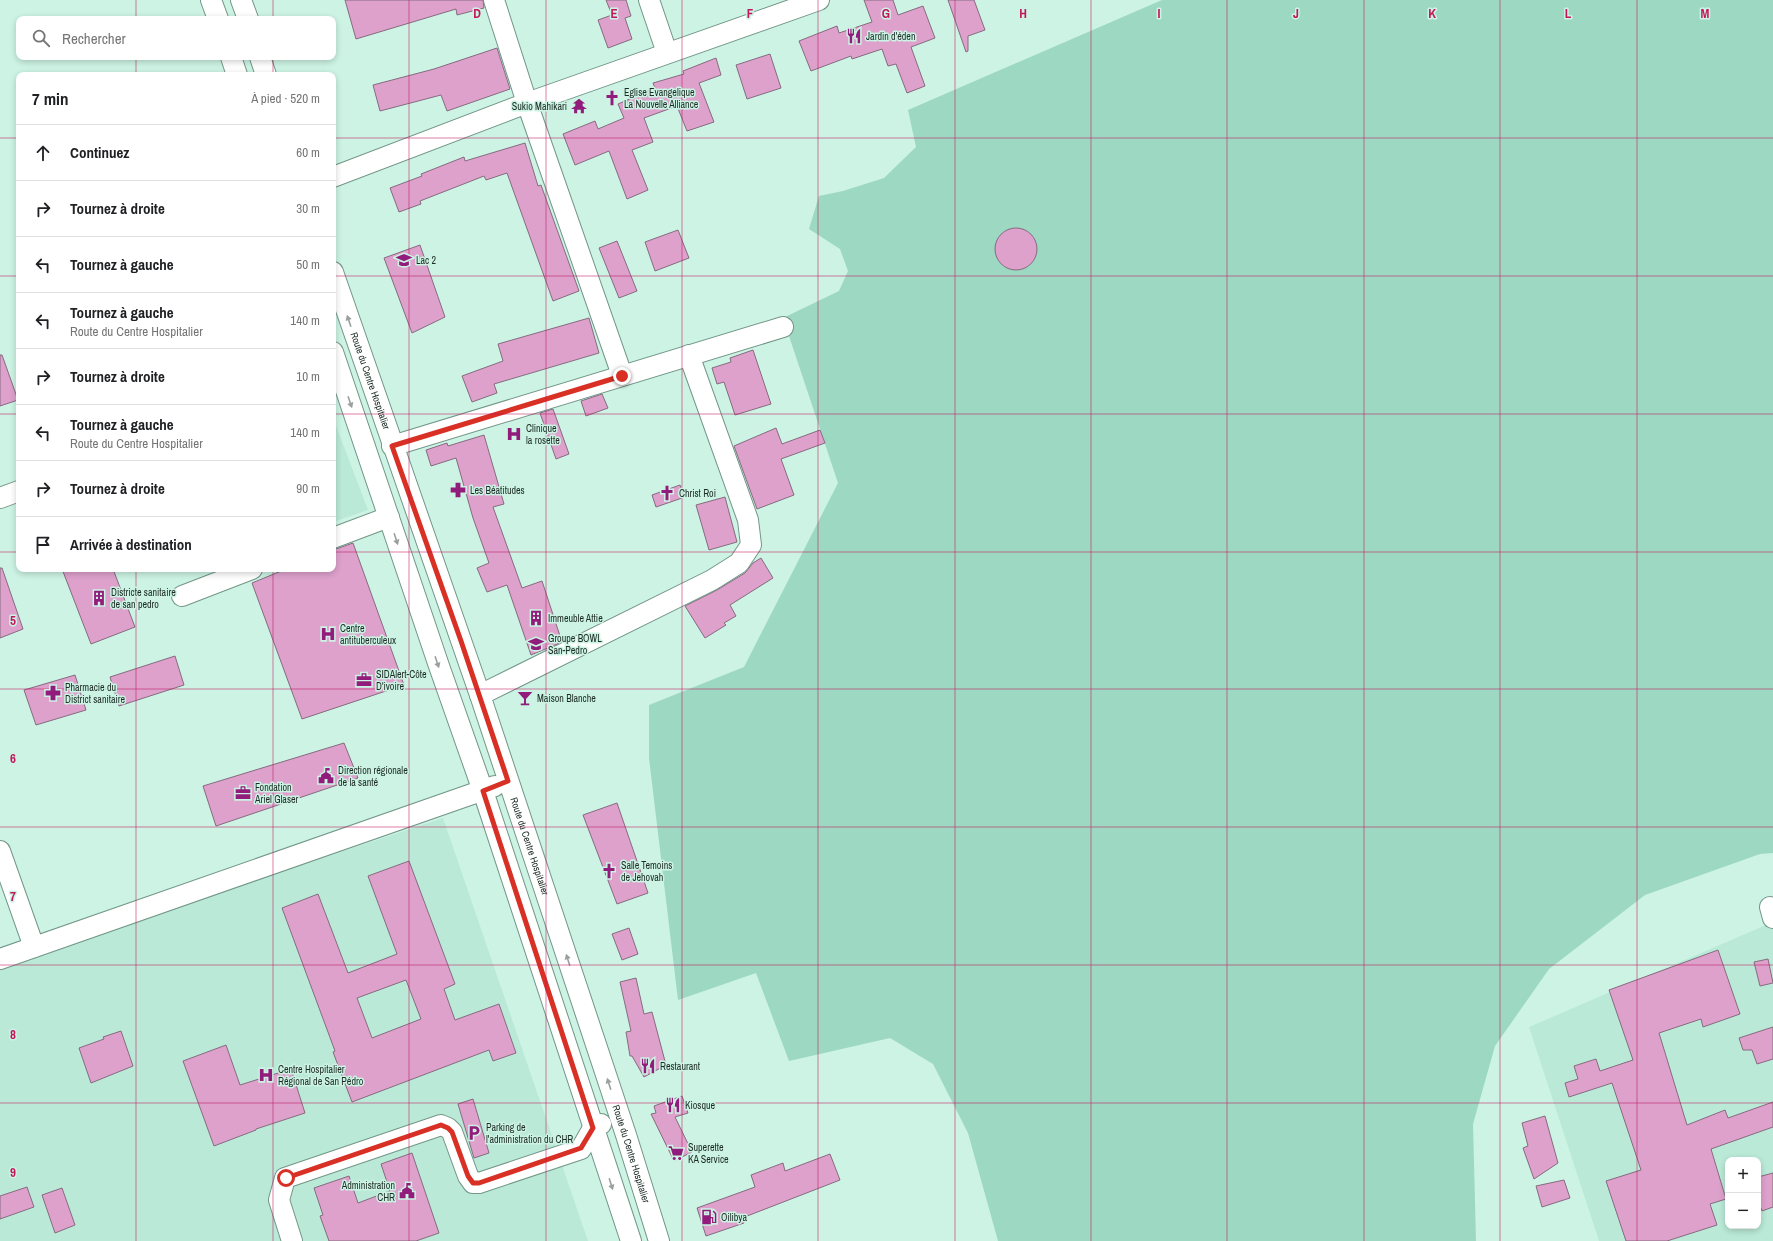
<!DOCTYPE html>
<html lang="fr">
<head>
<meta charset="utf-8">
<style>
	body { margin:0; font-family:"Archivo Narrow",sans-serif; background:#f6f6f6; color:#202124 }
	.controls { position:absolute; right:12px; bottom:12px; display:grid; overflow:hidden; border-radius:8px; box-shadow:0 2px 6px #0003 }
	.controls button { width:36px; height:36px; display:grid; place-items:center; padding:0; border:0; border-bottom:1px solid #e0e0e0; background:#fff; color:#202124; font:20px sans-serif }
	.stop { position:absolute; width:12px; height:12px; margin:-9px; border:3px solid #d93025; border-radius:50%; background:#fff }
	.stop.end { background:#d93025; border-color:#fff; box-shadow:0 1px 4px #0008 }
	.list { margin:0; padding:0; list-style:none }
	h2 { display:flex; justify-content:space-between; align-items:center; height:52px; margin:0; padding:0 16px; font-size:17px }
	h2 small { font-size:13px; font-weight:400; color:#757577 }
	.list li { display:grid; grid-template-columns:26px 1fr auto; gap:12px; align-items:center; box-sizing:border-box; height:56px; padding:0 16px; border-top:1px solid #e0e0e0 }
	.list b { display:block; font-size:15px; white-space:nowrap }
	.list p { margin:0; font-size:13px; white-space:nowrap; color:#757577 }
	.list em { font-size:13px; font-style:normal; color:#757577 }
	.icon { flex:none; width:22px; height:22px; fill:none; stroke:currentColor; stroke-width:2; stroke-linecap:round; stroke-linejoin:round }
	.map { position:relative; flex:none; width:1773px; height:1241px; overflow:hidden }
	.search { position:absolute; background:#fff; box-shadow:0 2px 6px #0003; left:16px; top:16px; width:320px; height:44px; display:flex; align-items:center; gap:10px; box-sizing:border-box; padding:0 14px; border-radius:8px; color:#757577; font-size:15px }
	.panel { position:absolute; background:#fff; box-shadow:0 2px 6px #0003; left:16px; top:72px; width:320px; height:500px; border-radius:8px }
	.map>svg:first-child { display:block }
	.built { fill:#bae9d7; fill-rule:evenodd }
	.green { fill:#9dd8c2 }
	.building { fill:#dda1cc; stroke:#866b7e; fill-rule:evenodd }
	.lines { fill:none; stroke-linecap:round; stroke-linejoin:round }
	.minor-casing { stroke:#729688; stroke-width:22 }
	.minor { stroke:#fff; stroke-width:20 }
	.oneway { fill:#99a09d }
	.route { stroke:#d93025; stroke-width:5 }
	.grid { fill:none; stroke:#c2185b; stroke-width:1; stroke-opacity:0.55 }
	.labels { text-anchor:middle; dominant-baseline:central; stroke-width:3; stroke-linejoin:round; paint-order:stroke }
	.poi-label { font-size:10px; fill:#1d2c26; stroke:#ccf3e4; text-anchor:start }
	.street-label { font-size:10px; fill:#1d2c26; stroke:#ccf3e4 }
	.grid-label { font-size:13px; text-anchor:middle; font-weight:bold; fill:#c2185b; stroke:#ccf3e4; stroke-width:3; stroke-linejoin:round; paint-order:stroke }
</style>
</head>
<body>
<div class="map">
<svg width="1773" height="1241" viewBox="0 0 1773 1241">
	<rect width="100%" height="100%" fill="#ccf3e4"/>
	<path class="built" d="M333,418L368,510L333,522Z
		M443,818L588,1241H0V968L178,906Z
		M1773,922V1241H1599L1529,1027ZM1728,1160H1758V1226H1728Z"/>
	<path class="green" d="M1162,0H1773V853L1760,854L1645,895L1549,969L1495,1046L1473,1124L1476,1241H998L968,1133L933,1064L890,1038L789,1061L756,973L678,1000L649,758V705L744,667L838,483L783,318L839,291L848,271L840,249L809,229L819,196L843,191L884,178L916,147L908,110Z"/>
	<path class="building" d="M345,0H483L484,8L457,15L456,9L356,39Z
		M606,0H626L631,16L625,18L632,39L608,48L598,20L612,15Z
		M864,0H893L898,15L923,6L935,38L911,47L925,86L907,93L896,64L888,66L882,49L852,59L851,56L811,71L799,41L837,26L839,33L872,22Z
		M948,0H974L985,30L968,36V51L966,52Z
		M497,48L510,89L447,111L441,95L380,111L373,85L434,69Z
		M770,54L781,88L747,99L736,65Z
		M716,58L721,75L699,83L714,122L687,131L677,106L644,118L653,142L632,150L648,190L627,199L609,151L575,165L563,134L595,121L598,129L624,118L618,104L655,88L653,83L684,74L683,71Z
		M525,143L538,186L541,185L579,291L553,301L507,173L486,180L484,176L420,201L421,204L399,212L390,188L422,176L421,174L464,157L465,161Z
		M995 249a21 21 0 1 1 42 0a21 21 0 1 1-42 0Z
		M678,230L689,258L655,271L645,242Z
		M617,241L637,291L619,298L599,248Z
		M420,245L445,317L412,333L384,258Z
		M589,318L599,353L494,384L497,393L472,402L462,376L503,361L498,344Z
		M753,350L771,404L735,415L724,382L717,384L712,368L731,362L730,358Z
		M0,355H2L18,400L0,406Z
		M602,394L608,408L586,416L581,401Z
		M553,409L569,454L556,459L540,413Z
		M776,428L782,444L820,430L825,443L781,459L794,495L757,509L734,446Z
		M484,435L504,504L493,507L522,588L542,581L562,642L531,655L507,585L487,592L477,568L489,563L473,518L456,458L431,466L426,450L447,443L448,446Z
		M680,485L685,497L656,507L652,495Z
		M725,497L737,542L709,550L696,505Z
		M353,543L404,685L302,719L252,583L286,569H333V550Z
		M761,558L773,578L730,605L736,616L724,623L726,625L705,638L685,606L717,590L745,573L753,563Z
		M0,568H2L23,629L0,638Z
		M62,569H113L135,627L91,644Z
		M175,656L184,685L119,706L110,677Z
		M75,675L86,710L36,725L24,690Z
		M344,743L358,778L216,826L203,786Z
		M617,803L648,893L617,904L583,815Z
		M409,861L455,984L444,989L455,1020L499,1004L516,1053L493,1061L489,1050L352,1102L333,1052L335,1051L282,908L318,894L348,973L397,954L368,876ZM406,980L421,1019L372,1038L357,998Z
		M629,928L638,954L622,960L612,934Z
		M1718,950L1740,1014L1703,1027L1701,1019L1659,1033L1687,1125L1725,1110L1728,1118L1773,1102V1127L1711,1149L1726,1199L1710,1204L1717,1225L1667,1241H1626L1606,1181L1641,1170L1612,1083L1569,1097L1565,1083L1578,1079L1574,1066L1596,1059L1600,1071L1633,1060L1609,990Z
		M1768,959L1773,983L1760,986L1754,962Z
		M636,978L644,1014L652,1012L666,1065L644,1077L632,1056H630L626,1032L631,1031L620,982Z
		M1773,1027V1059L1757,1064L1752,1050H1743L1739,1038Z
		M121,1031L133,1066L91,1083L79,1048L104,1039L103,1037Z
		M226,1045L240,1085L291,1069L305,1113L256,1129V1130L214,1146L183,1061Z
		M682,1096L688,1113L675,1117L692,1152L674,1161L651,1114L656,1113L654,1106Z
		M473,1099L489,1153L474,1158L458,1104Z
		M1545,1116L1558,1163L1534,1179L1523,1148L1528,1146L1522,1123Z
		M412,1153L439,1233L416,1241H329L320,1216L323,1215L314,1188L349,1176L358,1203L390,1191L381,1164Z
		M830,1154L840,1180L742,1218L744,1223L706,1236L697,1208L755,1187L751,1175L783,1163L785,1171Z
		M1773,1173V1207L1762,1211L1758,1201V1177Z
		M1564,1180L1570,1198L1542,1207L1536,1186Z
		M27,1187L34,1207L0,1219V1196Z
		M62,1188L75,1225L55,1233L42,1195Z"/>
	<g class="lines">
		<defs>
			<g id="minor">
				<path d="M211,0L218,19"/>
				<path d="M241,0L248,19"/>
				<path d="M494,0L527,103L622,375"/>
				<path d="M649,0L667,53"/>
				<path d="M231,57L237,75"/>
				<path d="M260,57L266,75"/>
				<path d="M333,177L527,103L819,0"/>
				<path id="s1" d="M333,272L480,695L626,1135L659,1241"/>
				<path d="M333,352L439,666L483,791L631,1241"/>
				<path d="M392,446L783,327"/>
				<path d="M0,498L19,491"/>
				<path d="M333,538L389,517"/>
				<path d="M182,596L252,569"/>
				<path d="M480,695L712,580L739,563L751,545L748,520L689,355"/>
				<path d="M0,851L34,947"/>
				<path d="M1770,907L1773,918"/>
				<path d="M0,959L495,786"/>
				<path d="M292,1241L279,1200L285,1178L441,1125L448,1128L452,1132L468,1176L473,1183H479L581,1149L593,1128L601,1124"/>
			</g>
		</defs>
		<use href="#minor" class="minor-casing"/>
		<use href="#minor" class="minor"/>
	</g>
	<defs><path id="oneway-solid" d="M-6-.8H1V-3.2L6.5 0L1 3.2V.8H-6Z"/></defs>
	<g class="oneway">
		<use href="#oneway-solid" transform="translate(349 321) rotate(-109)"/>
		<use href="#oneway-solid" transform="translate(350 402) rotate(71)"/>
		<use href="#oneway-solid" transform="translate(396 539) rotate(72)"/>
		<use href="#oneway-solid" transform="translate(437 662) rotate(71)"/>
		<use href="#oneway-solid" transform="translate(568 960) rotate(-108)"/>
		<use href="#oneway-solid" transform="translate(609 1084) rotate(-108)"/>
		<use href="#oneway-solid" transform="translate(611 1184) rotate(72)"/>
	</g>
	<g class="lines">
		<path class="route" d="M286,1178L441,1125L448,1128L452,1132L468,1176L473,1183H479L581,1148L593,1128L483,791L508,781L461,641L392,446L622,376"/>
	</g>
	<path class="grid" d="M136,0V19M273,0V19M409,0V1241M546,0V1241M682,0V1241M818,0V1241M955,0V1241M1091,0V1241M1227,0V1241M1364,0V1241M1500,0V1241M1637,0V1241M136,57V75M273,57V75M0,138H19M333,138H1773M0,276H19M333,276H1773M0,414H19M333,414H1773M0,552H19M333,552H1773M136,569V1241M273,569V1241M0,689H1773M0,827H1773M0,965H1773M0,1103H1773"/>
	<defs>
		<symbol id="restaurant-bare" viewBox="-9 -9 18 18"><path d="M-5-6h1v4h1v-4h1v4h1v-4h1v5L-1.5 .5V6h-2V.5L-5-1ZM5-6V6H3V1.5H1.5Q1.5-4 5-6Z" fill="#911c7b" stroke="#ccf3e4" stroke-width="2.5" paint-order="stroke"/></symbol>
		<symbol id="church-bare" viewBox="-9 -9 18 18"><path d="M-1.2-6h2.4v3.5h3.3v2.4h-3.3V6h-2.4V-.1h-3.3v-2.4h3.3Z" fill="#911c7b" stroke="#ccf3e4" stroke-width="2.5" paint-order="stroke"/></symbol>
		<symbol id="temple-bare" viewBox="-9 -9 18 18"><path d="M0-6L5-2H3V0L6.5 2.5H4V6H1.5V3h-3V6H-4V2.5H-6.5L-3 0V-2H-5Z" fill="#911c7b" stroke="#ccf3e4" stroke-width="2.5" paint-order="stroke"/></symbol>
		<symbol id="school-bare" viewBox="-9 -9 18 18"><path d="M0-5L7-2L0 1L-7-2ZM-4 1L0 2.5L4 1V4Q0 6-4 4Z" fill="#911c7b" stroke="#ccf3e4" stroke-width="2.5" paint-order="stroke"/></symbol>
		<symbol id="hospital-bare" viewBox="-9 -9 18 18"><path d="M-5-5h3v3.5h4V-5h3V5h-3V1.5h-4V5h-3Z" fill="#911c7b" stroke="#ccf3e4" stroke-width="2.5" paint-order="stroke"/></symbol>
		<symbol id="pharmacy-bare" viewBox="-9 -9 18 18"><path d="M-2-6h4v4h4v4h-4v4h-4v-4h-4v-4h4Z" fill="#911c7b" stroke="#ccf3e4" stroke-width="2.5" paint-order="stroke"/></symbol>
		<symbol id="building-bare" viewBox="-9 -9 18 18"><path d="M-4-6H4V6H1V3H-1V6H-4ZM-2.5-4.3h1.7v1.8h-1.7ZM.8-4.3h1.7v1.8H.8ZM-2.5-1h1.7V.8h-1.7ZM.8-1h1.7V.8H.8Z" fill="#911c7b" stroke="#ccf3e4" stroke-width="2.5" paint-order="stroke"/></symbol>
		<symbol id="university-bare" viewBox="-9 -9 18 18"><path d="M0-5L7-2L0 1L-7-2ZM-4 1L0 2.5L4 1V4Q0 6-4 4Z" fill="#911c7b" stroke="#ccf3e4" stroke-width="2.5" paint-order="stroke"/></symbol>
		<symbol id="office-bare" viewBox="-9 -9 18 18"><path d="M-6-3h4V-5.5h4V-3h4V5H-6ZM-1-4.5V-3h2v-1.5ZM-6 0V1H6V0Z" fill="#911c7b" stroke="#ccf3e4" stroke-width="2.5" paint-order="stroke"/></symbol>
		<symbol id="bar-bare" viewBox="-9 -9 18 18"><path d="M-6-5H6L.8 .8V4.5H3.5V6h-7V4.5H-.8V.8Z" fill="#911c7b" stroke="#ccf3e4" stroke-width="2.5" paint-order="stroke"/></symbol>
		<symbol id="civic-bare" viewBox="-9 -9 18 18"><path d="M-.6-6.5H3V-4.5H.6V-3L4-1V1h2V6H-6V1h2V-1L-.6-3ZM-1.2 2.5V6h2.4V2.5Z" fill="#911c7b" stroke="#ccf3e4" stroke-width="2.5" paint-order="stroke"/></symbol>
		<symbol id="parking-bare" viewBox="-9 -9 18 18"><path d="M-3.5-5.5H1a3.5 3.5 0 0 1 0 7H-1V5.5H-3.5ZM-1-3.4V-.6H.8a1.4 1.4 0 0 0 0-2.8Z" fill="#911c7b" stroke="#ccf3e4" stroke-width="2.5" paint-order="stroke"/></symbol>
		<symbol id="supermarket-bare" viewBox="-9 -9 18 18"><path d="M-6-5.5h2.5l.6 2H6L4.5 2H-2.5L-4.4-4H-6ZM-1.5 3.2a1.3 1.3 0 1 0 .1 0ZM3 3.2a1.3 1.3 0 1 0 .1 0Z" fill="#911c7b" stroke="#ccf3e4" stroke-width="2.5" paint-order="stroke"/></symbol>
		<symbol id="fuel-bare" viewBox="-9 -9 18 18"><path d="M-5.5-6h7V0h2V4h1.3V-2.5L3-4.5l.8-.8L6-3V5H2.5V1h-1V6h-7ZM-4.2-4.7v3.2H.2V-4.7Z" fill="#911c7b" stroke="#ccf3e4" stroke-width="2.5" paint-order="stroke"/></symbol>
	</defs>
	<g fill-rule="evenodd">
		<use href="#restaurant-bare" x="843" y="25" width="22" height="22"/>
		<use href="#church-bare" x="601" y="87" width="22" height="22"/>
		<use href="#temple-bare" x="568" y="95" width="22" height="22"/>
		<use href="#school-bare" x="393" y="249" width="22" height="22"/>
		<use href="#hospital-bare" x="503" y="423" width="22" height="22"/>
		<use href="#pharmacy-bare" x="447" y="479" width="22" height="22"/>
		<use href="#church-bare" x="656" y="482" width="22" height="22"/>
		<use href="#building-bare" x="88" y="587" width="22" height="22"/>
		<use href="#building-bare" x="525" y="607" width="22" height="22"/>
		<use href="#hospital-bare" x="317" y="623" width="22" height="22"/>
		<use href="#university-bare" x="525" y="633" width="22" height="22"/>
		<use href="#office-bare" x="353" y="669" width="22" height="22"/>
		<use href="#pharmacy-bare" x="42" y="682" width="22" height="22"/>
		<use href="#bar-bare" x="514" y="687" width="22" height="22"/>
		<use href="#civic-bare" x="315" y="765" width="22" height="22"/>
		<use href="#office-bare" x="232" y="782" width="22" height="22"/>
		<use href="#church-bare" x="598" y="860" width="22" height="22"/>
		<use href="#restaurant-bare" x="637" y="1055" width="22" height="22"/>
		<use href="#hospital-bare" x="255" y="1064" width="22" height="22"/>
		<use href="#restaurant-bare" x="662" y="1094" width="22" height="22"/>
		<use href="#parking-bare" x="463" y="1122" width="22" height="22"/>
		<use href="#supermarket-bare" x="665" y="1142" width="22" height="22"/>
		<use href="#civic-bare" x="396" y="1180" width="22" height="22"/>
		<use href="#fuel-bare" x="698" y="1206" width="22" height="22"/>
	</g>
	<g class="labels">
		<g class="poi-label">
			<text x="866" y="36">Jardin d'éden</text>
			<text x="624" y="92">Eglise Evangelique<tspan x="624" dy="12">La Nouvelle Alliance</tspan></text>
			<text x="567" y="106" text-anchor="end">Sukio Mahikari</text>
			<text x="416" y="260">Lac 2</text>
			<text x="526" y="428">Clinique<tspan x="526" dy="12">la rosette</tspan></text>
			<text x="470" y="490">Les Béatitudes</text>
			<text x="679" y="493">Christ Roi</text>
			<text x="111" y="592">Districte sanitaire<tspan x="111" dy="12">de san pedro</tspan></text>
			<text x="548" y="618">Immeuble Attie</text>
			<text x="340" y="628">Centre<tspan x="340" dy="12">antituberculeux</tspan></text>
			<text x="548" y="638">Groupe BOWL<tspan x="548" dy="12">San-Pedro</tspan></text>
			<text x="376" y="674">SIDAlert-Côte<tspan x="376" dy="12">D'ivoire</tspan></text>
			<text x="65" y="687">Pharmacie du<tspan x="65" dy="12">District sanitaire</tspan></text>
			<text x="537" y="698">Maison Blanche</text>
			<text x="338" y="770">Direction régionale<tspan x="338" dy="12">de la santé</tspan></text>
			<text x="255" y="787">Fondation<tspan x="255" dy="12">Ariel Glaser</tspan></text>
			<text x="621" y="865">Salle Temoins<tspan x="621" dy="12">de Jehovah</tspan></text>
			<text x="660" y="1066">Restaurant</text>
			<text x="278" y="1069">Centre Hospitalier<tspan x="278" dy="12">Régional de San Pédro</tspan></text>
			<text x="685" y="1105">Kiosque</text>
			<text x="486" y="1127">Parking de<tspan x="486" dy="12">l'administration du CHR</tspan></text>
			<text x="688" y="1147">Superette<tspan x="688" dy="12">KA Service</tspan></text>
			<text x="395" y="1185" text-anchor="end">Administration<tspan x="395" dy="12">CHR</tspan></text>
			<text x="721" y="1217">Oilibya</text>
		</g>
		<g class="street-label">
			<text stroke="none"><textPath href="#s1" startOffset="115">Route du Centre Hospitalier</textPath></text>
			<text stroke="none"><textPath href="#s1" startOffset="607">Route du Centre Hospitalier</textPath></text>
			<text stroke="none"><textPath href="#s1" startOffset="931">Route du Centre Hospitalier</textPath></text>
		</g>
	</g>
	<g class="grid-label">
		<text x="477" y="18">D</text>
		<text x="614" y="18">E</text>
		<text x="750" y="18">F</text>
		<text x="886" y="18">G</text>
		<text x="1023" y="18">H</text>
		<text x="1159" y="18">I</text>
		<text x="1296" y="18">J</text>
		<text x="1432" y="18">K</text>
		<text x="1568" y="18">L</text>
		<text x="1705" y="18">M</text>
		<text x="13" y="625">5</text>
		<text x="13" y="763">6</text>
		<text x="13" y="901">7</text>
		<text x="13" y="1039">8</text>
		<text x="13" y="1177">9</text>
	</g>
</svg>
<div class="controls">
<button>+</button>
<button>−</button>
</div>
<div class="stop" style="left:286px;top:1178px"></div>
<div class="stop end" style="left:622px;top:376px"></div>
<div class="search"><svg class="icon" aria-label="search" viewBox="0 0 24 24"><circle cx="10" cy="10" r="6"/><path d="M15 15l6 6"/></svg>Rechercher</div>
<section class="panel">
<h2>7 min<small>À pied · 520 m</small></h2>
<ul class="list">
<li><svg class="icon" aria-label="ahead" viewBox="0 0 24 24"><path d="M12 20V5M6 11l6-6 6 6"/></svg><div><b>Continuez</b></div><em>60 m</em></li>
<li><svg class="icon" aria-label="right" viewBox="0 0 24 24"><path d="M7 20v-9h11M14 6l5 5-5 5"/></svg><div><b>Tournez à droite</b></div><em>30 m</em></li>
<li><svg class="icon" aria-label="left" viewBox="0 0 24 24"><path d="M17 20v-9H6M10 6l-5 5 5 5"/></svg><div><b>Tournez à gauche</b></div><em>50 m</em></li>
<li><svg class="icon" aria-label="left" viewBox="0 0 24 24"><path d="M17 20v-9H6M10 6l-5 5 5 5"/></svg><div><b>Tournez à gauche</b><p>Route du Centre Hospitalier</p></div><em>140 m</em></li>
<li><svg class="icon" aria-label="right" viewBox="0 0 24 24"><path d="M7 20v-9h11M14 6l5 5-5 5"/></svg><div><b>Tournez à droite</b></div><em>10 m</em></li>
<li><svg class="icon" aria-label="left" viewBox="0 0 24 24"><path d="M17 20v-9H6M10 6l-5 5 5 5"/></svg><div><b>Tournez à gauche</b><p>Route du Centre Hospitalier</p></div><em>140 m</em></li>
<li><svg class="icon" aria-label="right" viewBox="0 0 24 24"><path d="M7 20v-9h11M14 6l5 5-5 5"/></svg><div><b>Tournez à droite</b></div><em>90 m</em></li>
<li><svg class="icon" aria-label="arrive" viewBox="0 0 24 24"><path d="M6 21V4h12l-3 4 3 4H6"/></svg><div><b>Arrivée à destination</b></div></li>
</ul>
</section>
</div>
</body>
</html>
